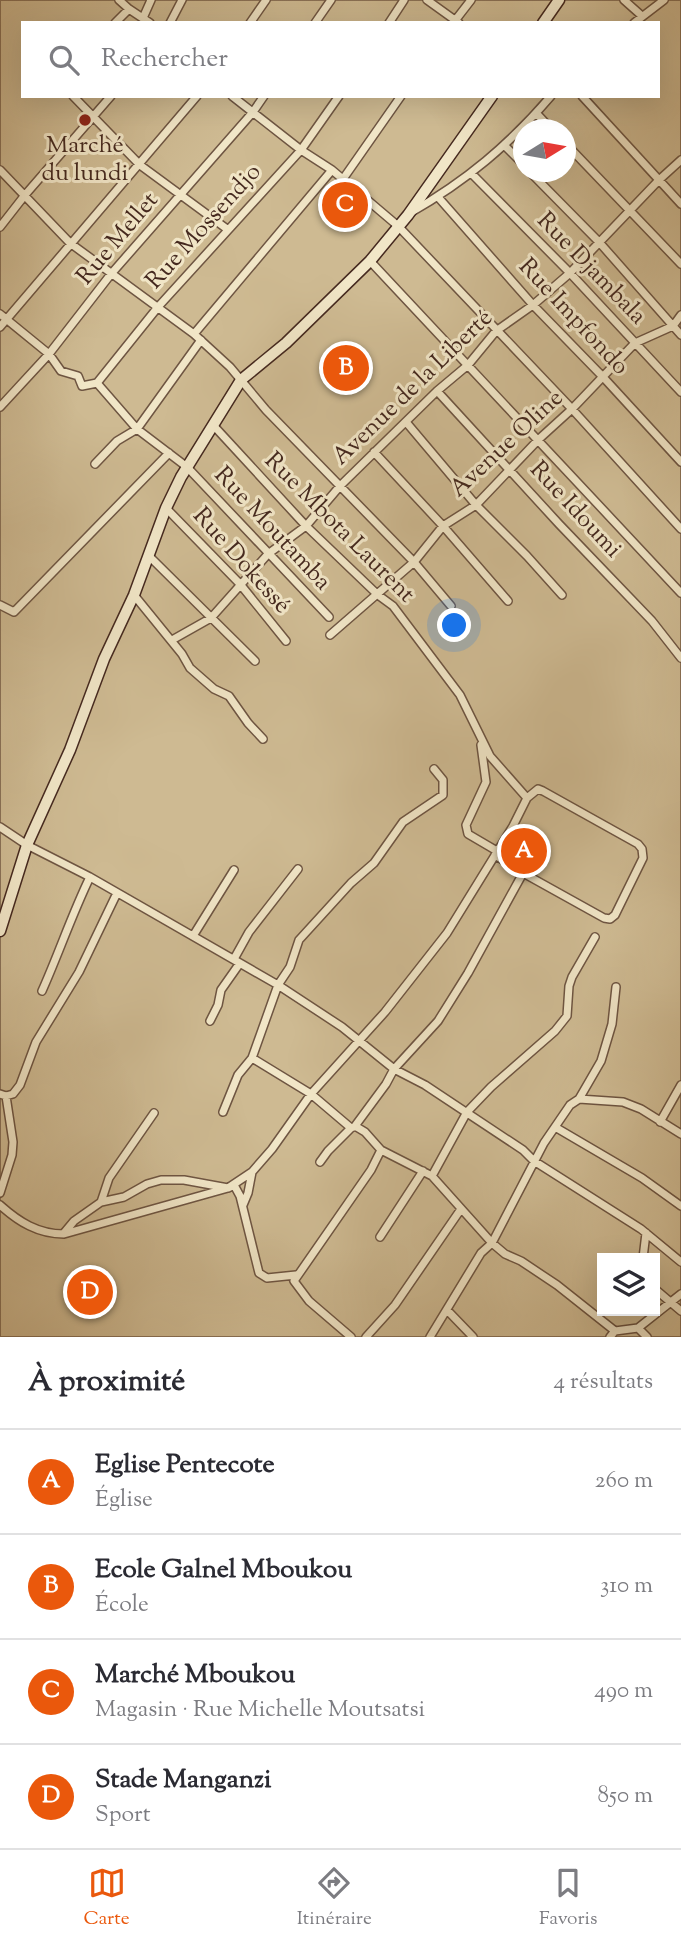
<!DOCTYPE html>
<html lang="fr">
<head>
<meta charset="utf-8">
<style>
	body { margin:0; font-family:"Sorts Mill Goudy",serif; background:#f7f7f7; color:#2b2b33 }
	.controls { position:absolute; right:21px; bottom:21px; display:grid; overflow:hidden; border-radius:0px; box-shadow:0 7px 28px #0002 }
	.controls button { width:63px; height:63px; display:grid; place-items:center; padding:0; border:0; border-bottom:2px solid #e1e1e2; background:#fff; color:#2b2b33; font:35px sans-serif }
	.compass { position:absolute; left:513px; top:119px; width:63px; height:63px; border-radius:50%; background:#fff; box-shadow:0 7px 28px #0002; rotate:79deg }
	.you { position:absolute; left:455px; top:626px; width:24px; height:24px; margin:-18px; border:5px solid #fff; border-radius:50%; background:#1a73e8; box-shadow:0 0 0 10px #1a73e833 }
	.badge { display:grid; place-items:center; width:46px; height:46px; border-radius:50%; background:#ea580c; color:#fff; font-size:23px; font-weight:700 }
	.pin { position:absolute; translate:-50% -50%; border:4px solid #fff; box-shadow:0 2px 7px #0006 }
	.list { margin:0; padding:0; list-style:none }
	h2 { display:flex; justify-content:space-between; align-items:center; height:91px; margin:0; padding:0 28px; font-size:30px }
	h2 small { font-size:23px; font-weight:400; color:#7c7c81 }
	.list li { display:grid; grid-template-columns:46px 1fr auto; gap:21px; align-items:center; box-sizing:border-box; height:105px; padding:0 28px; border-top:2px solid #e1e1e2 }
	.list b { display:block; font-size:26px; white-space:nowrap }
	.list p { margin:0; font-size:23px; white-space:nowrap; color:#7c7c81 }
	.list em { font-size:23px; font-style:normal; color:#7c7c81 }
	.icon { flex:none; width:38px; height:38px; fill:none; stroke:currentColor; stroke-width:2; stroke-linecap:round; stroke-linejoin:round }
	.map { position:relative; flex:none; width:681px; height:1337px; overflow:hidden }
	.search { position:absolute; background:#fff; box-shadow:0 7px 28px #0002; left:21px; right:21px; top:21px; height:77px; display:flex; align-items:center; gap:18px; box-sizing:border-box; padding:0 24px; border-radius:0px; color:#7c7c81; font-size:26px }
	.sheet { height:511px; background:#fff }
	nav { display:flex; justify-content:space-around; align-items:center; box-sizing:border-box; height:98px; border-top:2px solid #e1e1e2; background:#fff; font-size:19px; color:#7c7c81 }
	nav a { display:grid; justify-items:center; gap:4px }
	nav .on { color:#ea580c }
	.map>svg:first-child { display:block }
	.green { fill:#ceba92; stroke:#8a7258; stroke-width:2; fill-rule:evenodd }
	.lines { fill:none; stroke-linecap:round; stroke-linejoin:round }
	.street-casing { stroke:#6e5542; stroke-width:10 }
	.secondary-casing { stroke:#45291f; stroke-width:13 }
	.street { stroke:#f1e6c7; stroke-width:7 }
	.secondary { stroke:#f1e6c7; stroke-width:10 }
	.poi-dot { fill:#8f2418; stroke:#f1e6c7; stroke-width:2.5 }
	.labels { text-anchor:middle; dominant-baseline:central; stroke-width:6; stroke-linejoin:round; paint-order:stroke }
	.poi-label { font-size:24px; fill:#45291f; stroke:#f1e6c7 }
	.street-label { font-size:24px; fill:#45291f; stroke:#f1e6c7 }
</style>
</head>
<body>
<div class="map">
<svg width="681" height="1337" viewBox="0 0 681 1337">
	<rect width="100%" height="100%" fill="#ead8a9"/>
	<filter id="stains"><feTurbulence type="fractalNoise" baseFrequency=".00286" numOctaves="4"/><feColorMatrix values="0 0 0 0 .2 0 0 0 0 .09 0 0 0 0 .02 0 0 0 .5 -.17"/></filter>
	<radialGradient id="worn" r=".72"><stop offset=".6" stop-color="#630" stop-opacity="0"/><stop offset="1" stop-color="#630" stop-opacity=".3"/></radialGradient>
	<path class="green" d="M0,0H681V1337H0ZM23,23H658V96H23ZM524,130H566V172H524ZM602,1258H655V1311H602Z"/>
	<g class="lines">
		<defs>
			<path id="street" d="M119,0L129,9L150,23
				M427,0L459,23
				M624,0L642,16
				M143,18L151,0
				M454,22L471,0
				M115,23L129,9
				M170,23L182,0
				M250,23L266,0
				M315,23L331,0
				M389,23L404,0
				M634,23L664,0
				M73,96L140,165L227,229
				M232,96L301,150L332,170L398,226L572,409L681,529
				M582,96L681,204
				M537,114L552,130
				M566,144L681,264
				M505,146L524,165
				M0,170L70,243L194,334L230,367L266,410L414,562L451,606
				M530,172L599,242L681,335
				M472,174L570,273L681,392
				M343,179L401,96
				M438,197L533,305L603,377L681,462
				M410,213C466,181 509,145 551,96
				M0,227L25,195L111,96
				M370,261L681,593
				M0,314L49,354L61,371L78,376L82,386L97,383L137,429L187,467L329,617
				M0,327L197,96
				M194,334L332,170
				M97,383L158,307L301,150L339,96
				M437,391L559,524L652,621L681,658
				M0,407L49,354L111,274L253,112L264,96
				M406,422L476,505L527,556L562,595
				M213,425L306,526L378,595L393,606L460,695L490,756L527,798L538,789L543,791L638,844L642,849L643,858L615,915L610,919L604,918L523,873L495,855
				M374,452L443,526L508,601
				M95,464L117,441L137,429L201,340
				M166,508L240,584L286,641
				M150,557L255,661
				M134,595L182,654L190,668L214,689L229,696L248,723L263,739
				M0,605L14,612L169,453
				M330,635L414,562L443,526L476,505L539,439L572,409L635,343L673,326L681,315
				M172,640L211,618L268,554L306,526L340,486L437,391L468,365L496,331L533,305L570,273L659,180L681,160
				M481,745L486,782L466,825L468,834L497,851
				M0,827L27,845L90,877L278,985L342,1027L394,1069L425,1085L523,1150L534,1161L641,1229L681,1262
				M193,936L234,870
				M234,959L249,932L298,869
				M42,991C59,953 72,914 90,877
				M210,1021L218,1005L221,990L240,963
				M252,1058L311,1094L351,1128L355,1126L365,1132L381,1150L432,1176L492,1243L505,1254L521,1261L557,1285L615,1331
				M0,1094L6,1096L13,1142L12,1155L0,1193
				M6,1096L13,1094L20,1085L36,1042L79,972L117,893
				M579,1099L623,1102L641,1109L681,1134
				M223,1112L238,1075L252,1058L278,985L290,967L299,940L351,883L374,863L403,822L443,795V780L434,769
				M660,1122L681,1085
				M355,1126L386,1084L394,1069L438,1021L468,973L523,873
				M555,1127L642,1178L681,1206
				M320,1162L328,1151L351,1128
				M432,1176L467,1112L491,1087L555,1031L567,1016L569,986L572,977L595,937
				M101,1202L124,1197L147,1184L161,1180H184L228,1188L234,1185L240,1196L259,1273L267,1278L296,1275
				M0,1205C19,1222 38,1234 64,1234L228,1188L252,1172L272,1149L311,1094L385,1012L447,933L513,826L527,798
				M243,1205L248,1193L252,1172
				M64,1233L74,1221L101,1202L109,1178L154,1113
				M380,1237L423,1171
				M643,1258L646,1233
				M655,1289L681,1311
				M447,1310L473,1337
				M638,1328L647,1337
				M351,1337L309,1301L294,1281L371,1170L381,1150
				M366,1337L395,1305L461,1209
				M430,1337L481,1253L492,1243L544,1143L570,1105L579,1099L601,1061L612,1024L616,987
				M610,1337L615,1331L638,1328L681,1294"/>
			<path id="secondary" d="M543,23L559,0
				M0,931L27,845L70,750L104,659L134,595L166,508L181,477L241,380L286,343L370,261L408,215L492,96"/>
		</defs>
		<use href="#street" class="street-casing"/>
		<use href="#secondary" class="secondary-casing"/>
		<use href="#street" class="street"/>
		<use href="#secondary" class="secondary"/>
	</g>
	<circle class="poi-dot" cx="85" cy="120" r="7"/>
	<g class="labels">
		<g class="poi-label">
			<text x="85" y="146">Marché<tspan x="85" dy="28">du lundi</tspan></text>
		</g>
		<g class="street-label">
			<text transform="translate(204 227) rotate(-48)">Rue Mossendjo</text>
			<text transform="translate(118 239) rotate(-50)">Rue Mellet</text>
			<text transform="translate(591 269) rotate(46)">Rue Djambala</text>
			<text transform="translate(573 317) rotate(47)">Rue Impfondo</text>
			<text transform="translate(413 388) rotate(-44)">Avenue de la Liberté</text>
			<text transform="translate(507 444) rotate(-43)">Avenue Oline</text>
			<text transform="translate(575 510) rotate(47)">Rue Idoumi</text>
			<text transform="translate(339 528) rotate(45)">Rue Mbota Laurent</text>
			<text transform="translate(272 529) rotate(47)">Rue Moutamba</text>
			<text transform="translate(241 561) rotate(48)">Rue Dokessé</text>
		</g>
	</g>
	<rect width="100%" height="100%" filter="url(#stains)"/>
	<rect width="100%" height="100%" fill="url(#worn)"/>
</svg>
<div class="controls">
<button><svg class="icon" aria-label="layers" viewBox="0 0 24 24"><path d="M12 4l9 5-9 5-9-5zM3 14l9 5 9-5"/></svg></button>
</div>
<svg class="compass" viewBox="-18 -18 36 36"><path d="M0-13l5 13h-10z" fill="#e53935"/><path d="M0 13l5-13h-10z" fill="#7c7c81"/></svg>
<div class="you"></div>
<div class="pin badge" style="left:524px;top:851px">A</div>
<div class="pin badge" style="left:346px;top:368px">B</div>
<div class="pin badge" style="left:345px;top:205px">C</div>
<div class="pin badge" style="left:90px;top:1292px">D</div>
<div class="search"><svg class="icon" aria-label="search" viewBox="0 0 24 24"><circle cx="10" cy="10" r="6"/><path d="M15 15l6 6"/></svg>Rechercher</div>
</div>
<section class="sheet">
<h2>À proximité<small>4 résultats</small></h2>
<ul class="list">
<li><span class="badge">A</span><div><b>Eglise Pentecote</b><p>Église</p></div><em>260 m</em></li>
<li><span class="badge">B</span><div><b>Ecole Galnel Mboukou</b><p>École</p></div><em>310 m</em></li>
<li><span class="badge">C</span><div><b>Marché Mboukou</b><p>Magasin · Rue Michelle Moutsatsi</p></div><em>490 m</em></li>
<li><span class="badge">D</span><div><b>Stade Manganzi</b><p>Sport</p></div><em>850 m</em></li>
</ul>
</section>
<nav>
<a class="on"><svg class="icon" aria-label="map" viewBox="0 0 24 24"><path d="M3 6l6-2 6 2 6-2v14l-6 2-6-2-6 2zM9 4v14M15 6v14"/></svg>Carte</a>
<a><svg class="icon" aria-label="directions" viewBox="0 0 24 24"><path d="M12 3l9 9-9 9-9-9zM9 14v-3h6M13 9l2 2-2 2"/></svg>Itinéraire</a>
<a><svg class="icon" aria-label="saved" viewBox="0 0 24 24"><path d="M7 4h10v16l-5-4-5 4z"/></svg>Favoris</a>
</nav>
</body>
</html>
